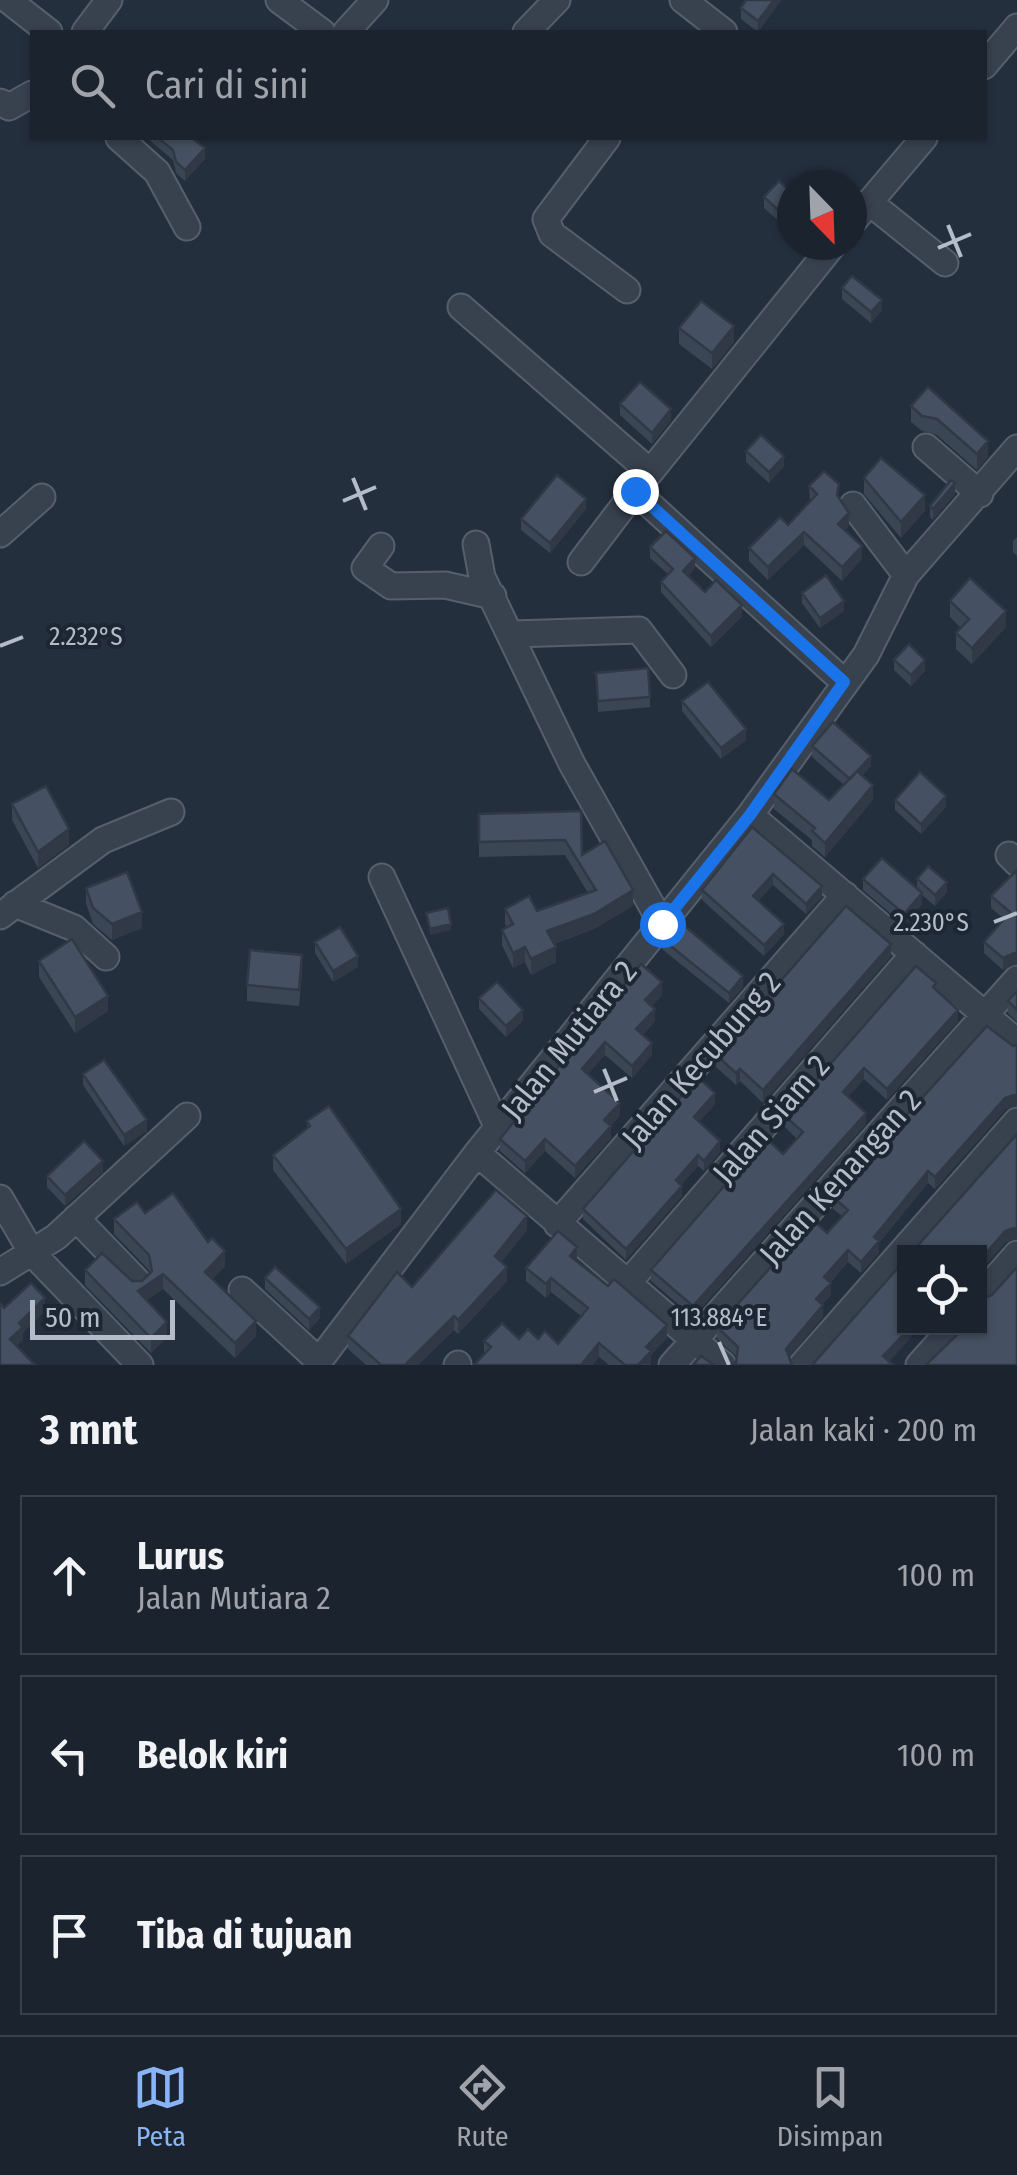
<!DOCTYPE html>
<html lang="id">
<head>
<meta charset="utf-8">
<style>
	body { margin:0; font-family:"Fira Sans Condensed",sans-serif; background:#282f3a; color:#f1f3f6 }
	.controls { position:absolute; right:30px; bottom:30px; display:grid; overflow:hidden; border-radius:0px; box-shadow:0 2px 8px #0004 }
	.controls button { width:90px; height:90px; display:grid; place-items:center; padding:0; border:0; border-bottom:2px solid #39404a; background:#1b232e; color:#f1f3f6; font:50px sans-serif }
	.compass { position:absolute; left:777px; top:170px; width:90px; height:90px; border-radius:50%; background:#1b232e; box-shadow:0 2px 8px #0004; rotate:157deg }
	.scale { position:absolute; left:30px; bottom:25px; width:145px; box-sizing:border-box; padding-left:10px; border:5px solid #b4bcc9; border-top:0; font-size:28px; line-height:35px; white-space:nowrap; color:#b4bcc9; -webkit-text-stroke:8px #1d2633; paint-order:stroke }
	.stop { position:absolute; width:30px; height:30px; margin:-22px; border:8px solid #1a73e8; border-radius:50%; background:#fff }
	.stop.end { background:#1a73e8; border-color:#fff; box-shadow:0 2px 10px #0008 }
	.list { margin:0; padding:0; list-style:none }
	h2 { display:flex; justify-content:space-between; align-items:center; height:130px; margin:0; padding:0 40px; font-size:42px }
	h2 small { font-size:32px; font-weight:400; color:#a0a4aa }
	.list li { display:grid; grid-template-columns:65px 1fr auto; gap:30px; align-items:center; box-sizing:border-box; height:160px; margin:0 20px 20px; padding:0 20px; border:2px solid #39404a; border-radius:0px }
	.list b { display:block; font-size:38px; white-space:nowrap }
	.list p { margin:0; font-size:32px; white-space:nowrap; color:#a0a4aa }
	.list em { font-size:32px; font-style:normal; color:#a0a4aa }
	.icon { flex:none; width:55px; height:55px; fill:none; stroke:currentColor; stroke-width:2; stroke-linecap:round; stroke-linejoin:round }
	.map { position:relative; flex:none; width:1017px; height:1365px; overflow:hidden }
	.search { position:absolute; background:#1b232e; box-shadow:0 2px 8px #0004; left:30px; right:30px; top:30px; height:110px; display:flex; align-items:center; gap:25px; box-sizing:border-box; padding:0 35px; border-radius:0px; color:#a0a4aa; font-size:38px }
	.sheet { height:670px; background:#1b232e }
	nav { display:flex; justify-content:space-around; align-items:center; box-sizing:border-box; height:140px; border-top:2px solid #39404a; background:#1b232e; font-size:28px; color:#a0a4aa }
	nav a { display:grid; justify-items:center; gap:5px }
	nav .on { color:#8ab4f8 }
	.map>svg:first-child { display:block }
	.lines { fill:none; stroke-linecap:round; stroke-linejoin:round }
	.minor-casing { stroke:#565f6c; stroke-width:29 }
	.minor { stroke:#38414e; stroke-width:25 }
	.wall { fill:#3b4654 }
	.shaded-wall { fill:#303945 }
	.building { fill:#455162; stroke:#303945; stroke-width:2.5 }
	.route { stroke:#1a73e8; stroke-width:12 }
	.ticks { fill:none; stroke:#b4bcc9; stroke-width:4 }
	.labels { text-anchor:middle; dominant-baseline:central; stroke-width:8; stroke-linejoin:round; paint-order:stroke }
	.street-label { font-size:32px; fill:#b4bcc9; stroke:#1d2633 }
	.ticks-label { font-size:25px; text-anchor:middle; fill:#b4bcc9; stroke:#1d2633; stroke-width:8; stroke-linejoin:round; paint-order:stroke }
</style>
</head>
<body>
<div class="map">
<svg width="1017" height="1365" viewBox="0 0 1017 1365">
	<rect width="100%" height="100%" fill="#242f3e"/>
	<g class="lines">
		<defs>
			<path id="minor" d="M8,0L49,32
				M279,0L322,32
				M683,0L724,32
				M85,32L109,0
				M346,32L375,0
				M526,32L557,0
				M984,66L1017,27
				M0,102L9,107L32,94
				M119,138L157,172L187,227
				M607,138L546,219L552,234L627,290
				M869,202L945,263
				M852,223L924,138
				M833,245L635,491L844,682
				M461,307L649,471
				M926,447L980,494
				M853,505L906,575
				M0,534L42,497
				M476,544L482,577L572,764L662,924
				M381,546L365,568L391,586L445,585L493,596
				M581,562L635,491
				M513,634L639,630L673,675
				M750,815L1017,1042
				M1009,855L1017,863
				M382,877L498,1128
				M15,904L74,928L106,957
				M0,916L103,840L171,812
				M477,1153L723,1365
				M0,1198L32,1253L140,1365
				M76,1218L137,1281
				M557,1224L845,895
				M0,1272L56,1237L187,1116
				M627,1284L914,954
				M242,1290L319,1361
				M980,1296L1017,1254
				M316,1365L477,1153L750,815L866,655L906,575L1017,448
				M457,1365L458,1364
				M672,1365L1017,979
				M802,1365L1017,1121
				M919,1365L952,1328"/>
		</defs>
		<use href="#minor" class="minor-casing"/>
		<use href="#minor" class="minor"/>
	</g>
	<path class="wall" d="M781,0L758,32L741,19V8Z
		M147,138H192L205,159L185,181L176,173L173,160Z
		M792,193L791,232L764,208V197Z
		M842,288L882,310L871,323L842,299Z
		M679,328L734,342L712,369L679,344Z
		M928,387L988,457L977,470L937,435L922,431L911,422V406Z
		M620,404L671,420L652,444L620,415Z
		M746,451L784,466L769,483L746,462Z
		M864,478L925,511L901,538L864,494Z
		M809,486L839,497L849,526L845,530L862,559L842,581L804,545L768,580L749,561V548L788,525L810,501Z
		M955,494L933,520L930,517V506Z
		M586,509L550,553L521,530V519Z
		M1017,537V556L1013,552V541Z
		M650,547L695,568L688,576L705,592L742,616L711,647L661,592V582L668,574L650,558Z
		M802,593L844,611L820,628L802,603Z
		M950,601L1006,627L972,664L956,649V633L961,628L950,617Z
		M894,660L925,671L911,686L894,670Z
		M596,673L650,697V707L598,712Z
		M682,701L746,740L721,759L682,711Z
		M812,746L871,766L862,776L873,800L825,857L812,846V840L774,809V794L829,800L844,785L812,757Z
		M895,800L946,807L921,834L895,810Z
		M12,804L69,845L38,868L12,820Z
		M581,811L582,855L633,906L594,929L554,944L556,962L531,975L525,962L513,968L502,945V930L507,928L505,924V909L537,911L588,893L565,855L479,857V814Z
		M752,827L822,897L806,914L773,885L758,901L784,934L764,956L702,900V890Z
		M1017,870L1003,970L984,953V942L1004,919L991,908V896Z
		M863,879L917,888V879L947,892L935,906L922,895V904L904,925L863,890Z
		M86,888L142,928L112,940L93,924L86,903Z
		M662,939L743,987L729,1003L662,949Z
		M315,942L358,967L333,982L315,953Z
		M891,956L763,1103L740,1081L736,1085L716,1067V1055Z
		M39,961L108,1011L75,1033L39,977Z
		M641,964L662,995L652,1006L655,1021L643,1035L652,1055L632,1078L605,1055L588,1074L620,1115L611,1126V1138L575,1178L545,1151L525,1173L500,1151V1139Z
		M302,971L299,1006L247,1001V985Z
		M936,990L958,1021L887,1100L864,1079L848,1097L866,1124L693,1317L651,1281V1270L783,1154L797,1139L785,1127V1116Z
		M1017,991V1022L1008,1013V1001Z
		M479,998L523,1020L506,1037L479,1009Z
		M1013,1046L1005,1110L935,1189L928,1183L879,1243V1253L861,1273L848,1262L830,1283L831,1295L822,1304L823,1317L789,1357L736,1363L737,1357L717,1339V1327L827,1233L842,1216L833,1209V1197Z
		M83,1074L147,1131L124,1146L83,1085Z
		M715,1104L699,1122L720,1152L704,1171L698,1166L681,1185L682,1196L626,1260L583,1219V1209Z
		M307,1121L401,1224L346,1264L273,1170V1155L307,1129Z
		M103,1172L65,1206L47,1187V1176Z
		M145,1213L225,1266L212,1279L256,1336L235,1358L163,1289L147,1300L167,1337L151,1353L85,1285V1270L132,1281H142L150,1274L149,1270L114,1234V1219Z
		M527,1230L501,1262L507,1281L458,1334L454,1330L418,1365H366L348,1349V1336L412,1287Z
		M577,1261L667,1338L651,1355L650,1365H609L599,1357L484,1354V1341L538,1339L558,1344L581,1316L551,1292L546,1298L526,1281V1268Z
		M265,1278L320,1318L309,1330L265,1289Z"/>
	<path class="shaded-wall" d="M774,0H781V1L758,32V21Z
		M205,148V159L185,181V170Z
		M882,300V310L871,323V312Z
		M734,326V342L712,369V353Z
		M671,409V420L652,444V433Z
		M988,441V457L977,470V454Z
		M784,456V466L769,483V472Z
		M955,483V494L933,520V509Z
		M925,495V511L901,538V522Z
		M586,499V509L550,553V543Z
		M849,513V526L838,537V524Z
		M804,532V545L768,580V567Z
		M862,546V559L842,581V567Z
		M695,558V568L683,582V571Z
		M844,601V611L820,628V618Z
		M742,605V616L711,647V636Z
		M1006,611V627L972,664V648Z
		M925,660V671L911,686V675Z
		M746,729V740L721,759V748Z
		M871,756V766L850,790V779Z
		M873,785V800L825,857V843Z
		M946,796V807L921,834V824Z
		M69,829V845L38,868V852Z
		M773,874V885L753,907V896Z
		M947,882V892L935,906V895Z
		M822,886V897L806,914V904Z
		M633,890V906L594,929L547,946V931Z
		M922,893V904L904,925V914Z
		M142,912V928L112,940V924Z
		M451,924V930L430,935V929Z
		M784,924V934L764,956V945Z
		M891,944V956L763,1103V1090Z
		M525,947V962L513,968V953Z
		M556,947V962L531,975V959Z
		M1017,952V964L1003,970V958Z
		M358,956V967L333,982V971Z
		M743,976V987L729,1003V993Z
		M662,982V995L645,1013V1000Z
		M108,996V1011L75,1033V1017Z
		M655,1009V1021L636,1042V1029Z
		M523,1010V1020L506,1037V1026Z
		M958,1010V1021L887,1100V1089Z
		M605,1042V1055L582,1081V1069Z
		M652,1043V1055L632,1078V1066Z
		M864,1068V1079L843,1103V1092Z
		M740,1069V1081L736,1085V1073Z
		M715,1093V1104L694,1128V1117Z
		M1017,1094V1106L1005,1110L935,1189V1177L1005,1098Z
		M620,1103V1115L611,1126V1138L575,1178V1166L604,1120Z
		M866,1113V1124L693,1317V1306Z
		M147,1120V1131L124,1146V1135Z
		M545,1139V1151L525,1173V1161Z
		M720,1141V1152L704,1171V1161Z
		M698,1155V1166L676,1191V1180Z
		M103,1161V1172L65,1206V1195Z
		M928,1171V1183L879,1243V1253L861,1273V1262L874,1237Z
		M682,1186V1196L626,1260V1249Z
		M401,1209V1224L346,1264V1249Z
		M527,1216V1230L495,1270V1256Z
		M1017,1227V1239L1005,1243L980,1272V1260L1005,1231Z
		M577,1247V1261L570,1256Z
		M848,1250V1262L824,1289V1277Z
		M225,1251V1266L205,1287V1272Z
		M507,1267V1281L458,1334V1320Z
		M163,1274V1289L138,1306V1291Z
		M551,1278V1292L546,1298V1284Z
		M831,1283V1295L816,1311V1299Z
		M45,1298V1311L23,1333V1340L10,1353V1339L19,1323Z
		M823,1305V1317L786,1361V1349Z
		M320,1307V1318L309,1330V1319Z
		M454,1316V1330L418,1365H405Z
		M256,1321V1336L235,1358V1343Z
		M167,1322V1337L151,1353V1338Z
		M667,1325V1338L651,1355V1364L638,1365L646,1347Z
		M910,1328H920L886,1365L883,1356Z
		M599,1343V1357L593,1365H581Z"/>
	<path class="building" d="M746,0H774L758,21L741,8Z
		M158,138H192L205,148L185,170L176,162L173,150Z
		M779,181L792,193L791,222L764,197Z
		M852,276L882,300L871,312L842,288Z
		M701,301L734,326L712,353L679,328Z
		M640,382L671,409L652,433L620,404Z
		M928,387L988,441L977,454L937,419L922,416L911,406Z
		M761,435L784,456L769,472L746,451Z
		M881,458L925,495L901,522L864,478Z
		M824,471L839,484L837,495L849,513L838,524L862,546L842,567L804,532L768,567L749,548L780,517L788,525L817,494L809,486Z
		M557,475L586,499L550,543L521,519Z
		M951,480L955,483L933,509L930,506Z
		M666,531L695,558L683,571L705,592L716,580L742,605L711,636L661,582L673,569L650,547Z
		M826,575L844,601L820,618L802,593Z
		M970,578L1006,611L972,648L956,633L969,619L950,601Z
		M909,644L925,660L911,675L894,660Z
		M648,668L650,697L598,701L596,673Z
		M708,682L746,729L721,748L682,701Z
		M833,722L871,756L850,779L812,746Z
		M792,769L829,800L857,771L873,785L825,843L812,831L815,828L774,794Z
		M920,772L946,796L921,824L895,800Z
		M46,786L69,829L38,852L12,804Z
		M581,811L582,855L605,841L633,890L594,914L547,931L556,947L531,959L525,947L513,953L502,930L513,924L505,909L529,896L537,911L596,890L565,840L479,842V814Z
		M752,827L822,886L806,904L773,874L753,896L784,924L764,945L702,890Z
		M882,858L922,893L904,914L863,879Z
		M928,866L947,882L935,895L917,879Z
		M1017,870V952L1003,958L984,942L1010,912L991,896Z
		M127,872L142,912L112,924L93,908L86,888Z
		M846,906L891,944L763,1090L740,1069L736,1073L716,1055Z
		M448,908L451,924L430,929L426,913Z
		M678,920L743,976L729,993L662,939Z
		M340,927L358,956L333,971L315,942Z
		M72,939L108,996L75,1017L39,961Z
		M250,950L302,955L299,990L247,985Z
		M641,964L662,982L645,1000L655,1009L636,1029L652,1043L632,1066L605,1042L582,1069L620,1103L604,1120L611,1126L575,1166L545,1139L525,1161L500,1139Z
		M916,966L936,983L933,987L958,1010L887,1089L864,1068L843,1092L866,1113L693,1306L651,1270L766,1138L783,1154L803,1132L785,1116Z
		M497,982L523,1010L506,1026L479,998Z
		M1017,991V1010L1008,1001Z
		M987,1026L1013,1046L1017,1044V1094L1005,1098L935,1177L928,1171L874,1237L879,1241L861,1262L848,1250L824,1277L831,1283L816,1299L823,1305L786,1349L792,1365H730L736,1363L738,1347L717,1327L813,1220L827,1233L848,1210L833,1197Z
		M104,1060L147,1120L124,1135L83,1074Z
		M698,1077L715,1093L694,1117L720,1141L704,1161L698,1155L676,1180L682,1186L626,1249L583,1209Z
		M329,1106L401,1209L346,1249L273,1155L310,1126L307,1121Z
		M1017,1134V1227L1005,1231L980,1260V1252H912Z
		M84,1141L103,1161L65,1195L47,1176Z
		M496,1190L527,1216L495,1256L507,1267L458,1320L454,1316L405,1365H381L348,1336L397,1272L412,1287Z
		M173,1193L208,1242L212,1238L225,1251L205,1272L256,1321L235,1343L163,1274L138,1291L167,1322L151,1338L85,1270L102,1253L132,1281H142L152,1271L149,1255L114,1219L137,1202L145,1213Z
		M558,1231L577,1247L570,1256L608,1286L614,1279L667,1325L646,1347L651,1351L638,1365H625L599,1343L581,1365H474L491,1347L484,1341L502,1323L519,1339L528,1329L538,1339L545,1331L558,1344L588,1308L551,1278L546,1284L526,1268Z
		M904,1261V1328H910L883,1356L893,1365H812Z
		M275,1267L320,1307L309,1319L265,1278Z
		M1017,1267V1365H926L964,1328H980V1300L992,1295Z
		M31,1283L45,1298L19,1323L23,1327L10,1339L35,1365H0V1303L4,1308Z
		M701,1356L714,1365H693Z"/>
	<g class="lines">
		<path class="route" d="M635,491L844,682L750,815L662,924"/>
	</g>
	<path class="ticks" d="M948,225L961,257M938,248L971,234M353,478L366,510M343,501L376,487M0,646L23,637M994,922L1017,913M604,1069L617,1101M594,1092L627,1078M719,1342L729,1365"/>
	<g class="labels">
		<g class="street-label">
			<text transform="translate(569 1040) rotate(-51)">Jalan Mutiara 2</text>
			<text transform="translate(701 1060) rotate(-49)">Jalan Kecubung 2</text>
			<text transform="translate(771 1119) rotate(-49)">Jalan Siam 2</text>
			<text transform="translate(840 1177) rotate(-48)">Jalan Kenangan 2</text>
		</g>
	</g>
	<g class="ticks-label">
		<text x="86" y="645">2.232°S</text>
		<text x="931" y="931">2.230°S</text>
		<text x="719" y="1326">113.884°E</text>
	</g>
</svg>
<div class="controls">
<button><svg class="icon" aria-label="locate" viewBox="0 0 24 24"><circle cx="12" cy="12" r="6"/><path d="M12 2v4M12 18v4M2 12h4M18 12h4"/></svg></button>
</div>
<svg class="compass" viewBox="-18 -18 36 36"><path d="M0-13l5 13h-10z" fill="#e53935"/><path d="M0 13l5-13h-10z" fill="#a0a4aa"/></svg>
<div class="scale">50 m</div>
<div class="stop" style="left:662px;top:924px"></div>
<div class="stop end" style="left:635px;top:491px"></div>
<div class="search"><svg class="icon" aria-label="search" viewBox="0 0 24 24"><circle cx="10" cy="10" r="6"/><path d="M15 15l6 6"/></svg>Cari di sini</div>
</div>
<section class="sheet">
<h2>3 mnt<small>Jalan kaki · 200 m</small></h2>
<ul class="list">
<li><svg class="icon" aria-label="ahead" viewBox="0 0 24 24"><path d="M12 20V5M6 11l6-6 6 6"/></svg><div><b>Lurus</b><p>Jalan Mutiara 2</p></div><em>100 m</em></li>
<li><svg class="icon" aria-label="left" viewBox="0 0 24 24"><path d="M17 20v-9H6M10 6l-5 5 5 5"/></svg><div><b>Belok kiri</b></div><em>100 m</em></li>
<li><svg class="icon" aria-label="arrive" viewBox="0 0 24 24"><path d="M6 21V4h12l-3 4 3 4H6"/></svg><div><b>Tiba di tujuan</b></div></li>
</ul>
</section>
<nav>
<a class="on"><svg class="icon" aria-label="map" viewBox="0 0 24 24"><path d="M3 6l6-2 6 2 6-2v14l-6 2-6-2-6 2zM9 4v14M15 6v14"/></svg>Peta</a>
<a><svg class="icon" aria-label="directions" viewBox="0 0 24 24"><path d="M12 3l9 9-9 9-9-9zM9 14v-3h6M13 9l2 2-2 2"/></svg>Rute</a>
<a><svg class="icon" aria-label="saved" viewBox="0 0 24 24"><path d="M7 4h10v16l-5-4-5 4z"/></svg>Disimpan</a>
</nav>
</body>
</html>
